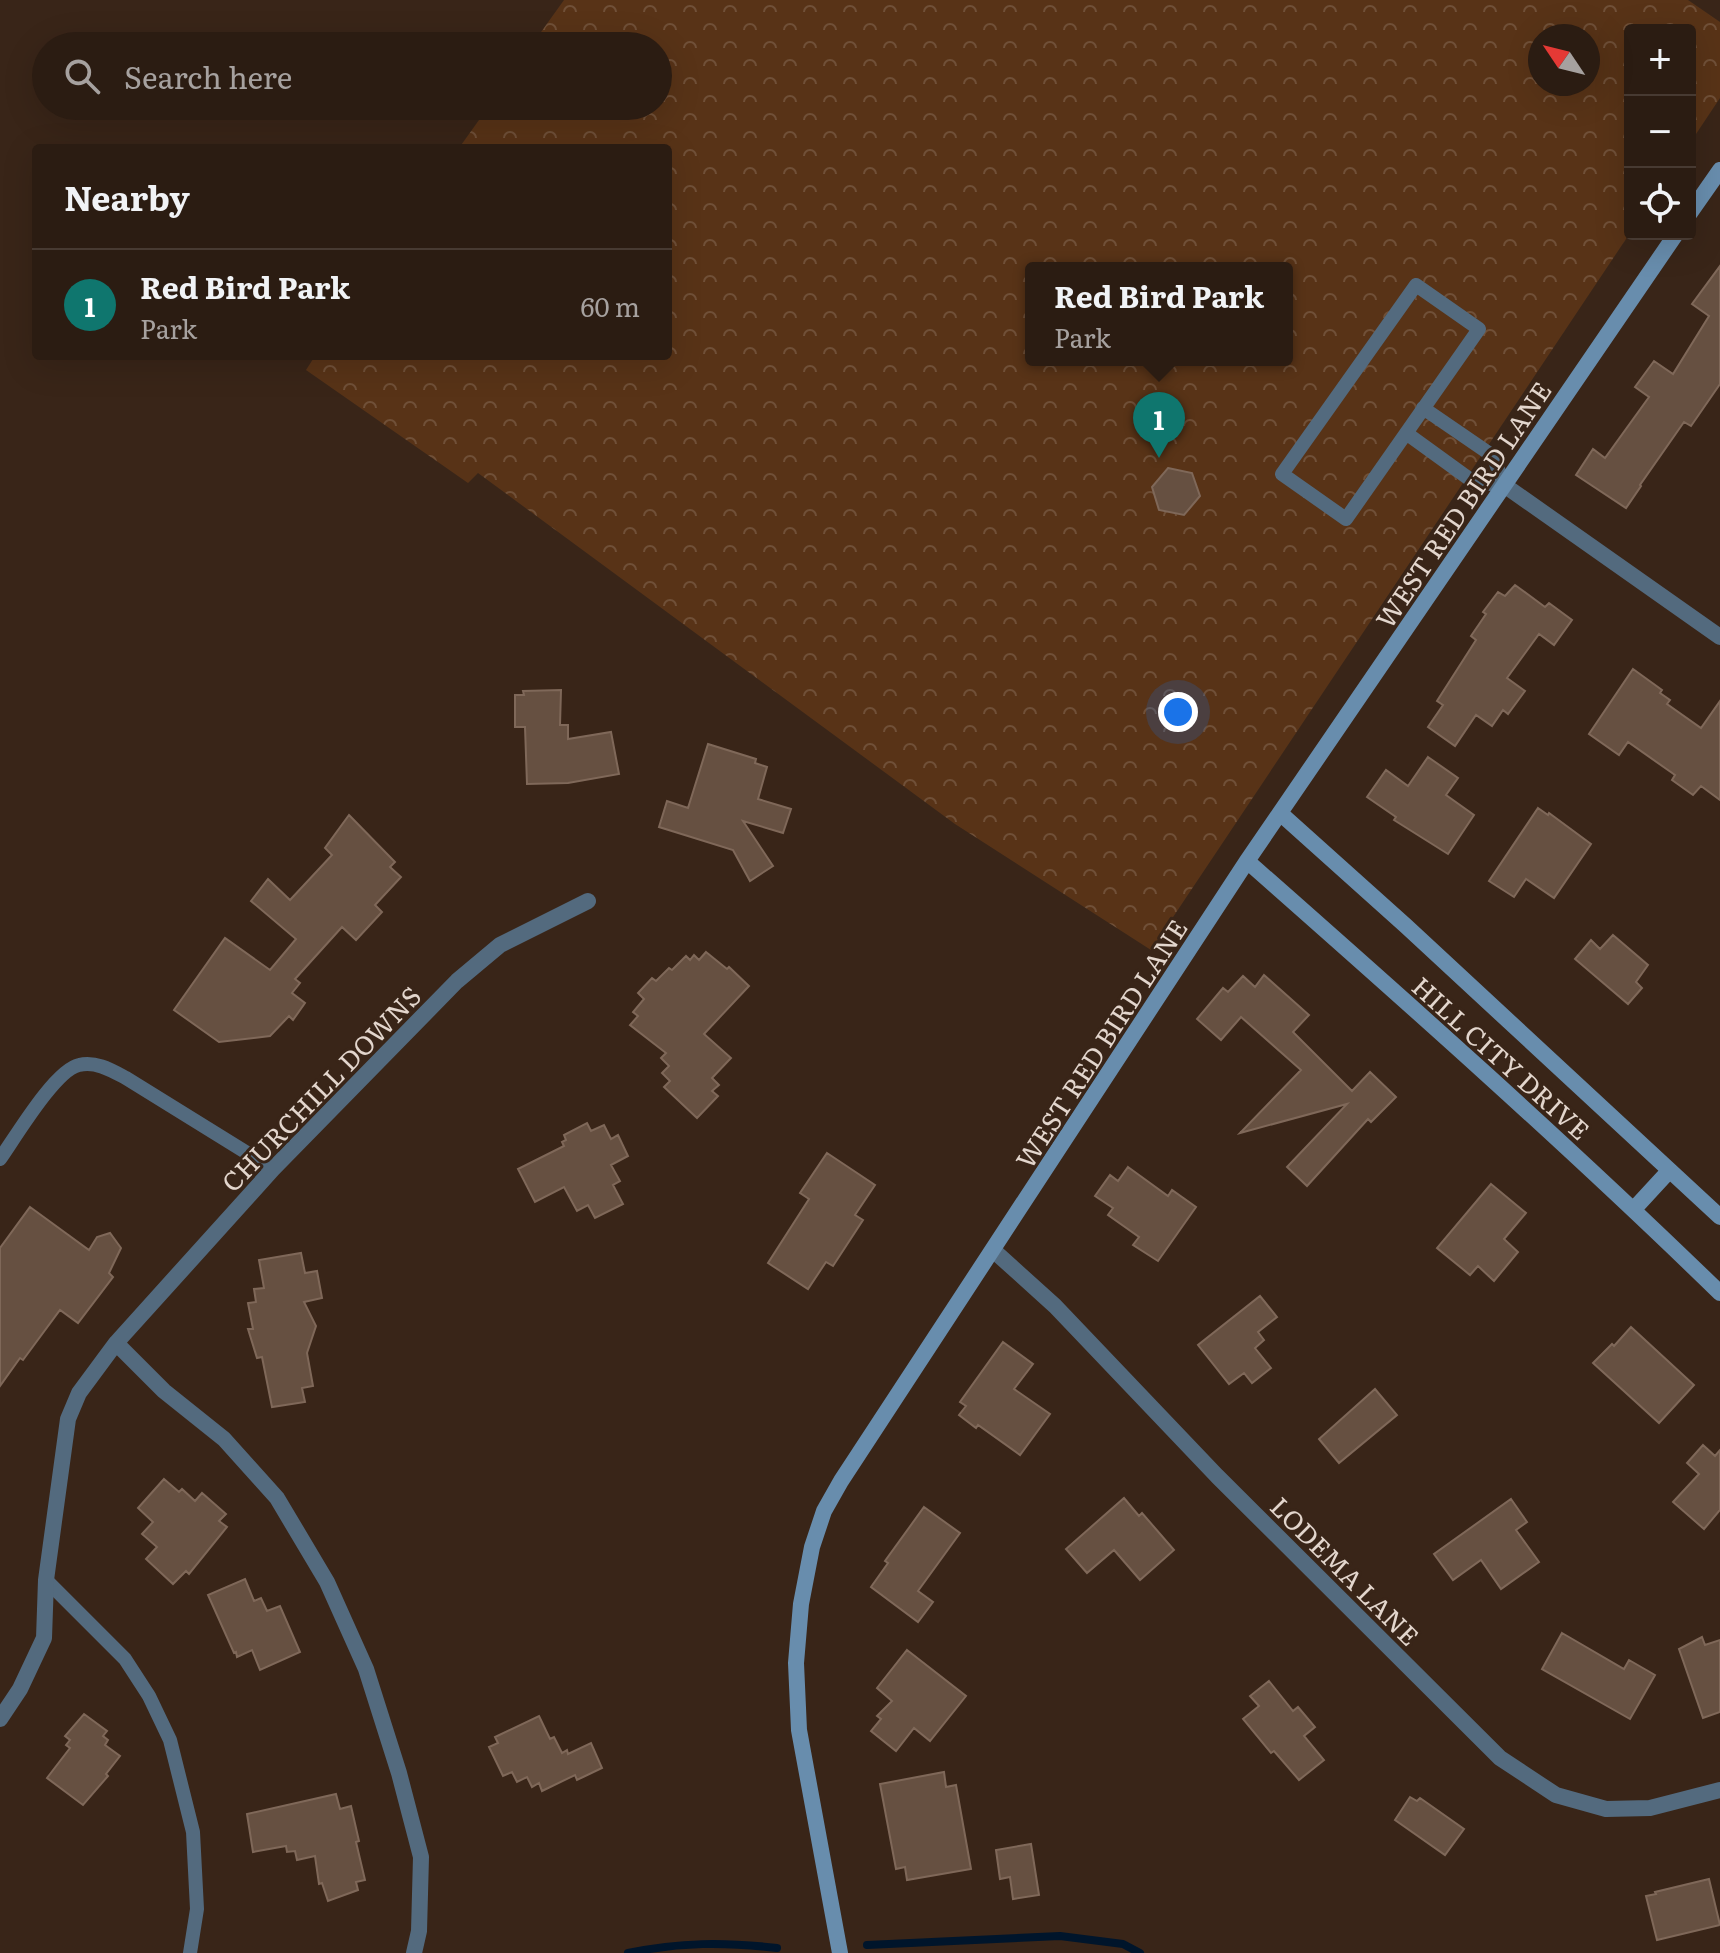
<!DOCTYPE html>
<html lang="en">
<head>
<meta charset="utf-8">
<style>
	body { margin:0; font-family:Literata,serif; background:#33251b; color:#f1f3f6 }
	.controls { position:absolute; right:24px; top:24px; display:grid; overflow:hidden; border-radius:8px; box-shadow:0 8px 32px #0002 }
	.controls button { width:72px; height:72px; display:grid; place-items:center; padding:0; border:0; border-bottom:2px solid #473a32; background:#2b1c12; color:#f1f3f6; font:40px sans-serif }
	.compass { position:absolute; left:1528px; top:24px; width:72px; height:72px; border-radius:50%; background:#2b1c12; box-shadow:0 8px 32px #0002; rotate:305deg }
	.you { position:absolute; left:1178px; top:712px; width:28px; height:28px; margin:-20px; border:6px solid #fff; border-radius:50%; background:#1a73e8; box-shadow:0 0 0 12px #1a73e833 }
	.badge { display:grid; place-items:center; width:52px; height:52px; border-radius:50%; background:#0f766e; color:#fff; font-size:26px; font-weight:700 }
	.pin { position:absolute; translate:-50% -66px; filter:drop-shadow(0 2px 4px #0008) }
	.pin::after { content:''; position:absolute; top:42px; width:28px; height:24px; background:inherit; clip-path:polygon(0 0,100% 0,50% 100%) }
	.popup { position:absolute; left:1025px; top:262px; width:268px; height:104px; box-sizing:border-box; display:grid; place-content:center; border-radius:8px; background:#2b1c12; filter:drop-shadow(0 2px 6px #0005); font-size:26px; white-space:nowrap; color:#a6a19f }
	.popup b { font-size:30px; color:#f1f3f6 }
	.popup::after { content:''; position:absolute; left:50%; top:100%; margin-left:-16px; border:16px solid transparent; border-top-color:#2b1c12 }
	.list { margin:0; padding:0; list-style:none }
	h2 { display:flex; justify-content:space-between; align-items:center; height:104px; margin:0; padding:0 32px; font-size:34px }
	h2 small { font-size:26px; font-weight:400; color:#a6a19f }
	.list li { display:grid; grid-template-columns:52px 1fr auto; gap:24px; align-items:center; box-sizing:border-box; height:112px; padding:0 32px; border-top:2px solid #473a32 }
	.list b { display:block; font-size:30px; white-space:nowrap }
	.list p { margin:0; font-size:26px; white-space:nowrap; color:#a6a19f }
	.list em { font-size:26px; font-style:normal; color:#a6a19f }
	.icon { flex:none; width:44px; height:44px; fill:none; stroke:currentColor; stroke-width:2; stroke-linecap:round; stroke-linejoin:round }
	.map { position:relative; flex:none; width:1720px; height:1953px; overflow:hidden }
	.search { position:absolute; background:#2b1c12; box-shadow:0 8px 32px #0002; left:32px; top:32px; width:640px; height:88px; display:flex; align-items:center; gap:20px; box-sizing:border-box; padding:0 28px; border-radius:44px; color:#a6a19f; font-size:30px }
	.panel { position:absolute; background:#2b1c12; box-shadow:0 8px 32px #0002; left:32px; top:144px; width:640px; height:216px; border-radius:8px }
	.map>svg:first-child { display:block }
	.forest { fill:url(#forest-crowns); fill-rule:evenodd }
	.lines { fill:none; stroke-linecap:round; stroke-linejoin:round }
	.stream { stroke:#00152b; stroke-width:8 }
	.building { fill:#665041; stroke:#7f6859; stroke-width:2 }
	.lane { stroke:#536a7e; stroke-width:14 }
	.street { stroke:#536a7e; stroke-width:16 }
	.secondary { stroke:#688dad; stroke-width:16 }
	.labels { text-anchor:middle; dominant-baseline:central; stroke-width:6; stroke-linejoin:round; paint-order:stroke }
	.street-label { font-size:26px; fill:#e3d6cd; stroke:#392518 }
</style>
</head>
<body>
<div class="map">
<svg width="1720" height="1953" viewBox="0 0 1720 1953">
	<defs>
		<pattern id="forest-crowns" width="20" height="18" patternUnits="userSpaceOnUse" patternTransform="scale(2)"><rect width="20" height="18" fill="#583317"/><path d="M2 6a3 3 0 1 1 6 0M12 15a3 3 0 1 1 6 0" fill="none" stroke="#705038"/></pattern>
	</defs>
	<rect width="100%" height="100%" fill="#392518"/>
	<path class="forest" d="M564,0H1688L1720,22V98L1690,143V30H1630V233L1151,950L955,824L478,473L468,483L306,370L315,356H668V148H459L489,106H658V46H531ZM1540,36H1588V84H1540ZM1031,268H1287V360H1031Z"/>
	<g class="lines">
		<path class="stream" d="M867,1945L1060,1936L1123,1944L1140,1953
			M628,1953C680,1942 725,1942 777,1948"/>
	</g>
	<path class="building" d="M1720,266V384L1691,426L1684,422L1640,485L1641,486L1626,508L1576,475L1593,449L1605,458L1649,397L1635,387L1654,361L1673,374L1709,316L1692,304Z
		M1168,468L1192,473L1200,496L1184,515L1159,510L1152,487Z
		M1515,585L1545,607L1549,603L1572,620L1554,645L1539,634L1507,678L1525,691L1508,714L1503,710L1492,726L1476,715L1455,746L1428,727L1443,705L1437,701L1476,640L1471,636L1486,614L1483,612L1498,592L1505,596Z
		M1633,669L1662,690L1660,693L1670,700L1667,704L1701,728L1720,701V800L1701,786L1693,795L1672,780L1675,775L1628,742L1619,755L1589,734Z
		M561,690L560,725H568V739L611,732L619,774L568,783L527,784L525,727H515V695H524L523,691Z
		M708,744L756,759L755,763L767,767L758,799L791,809L783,833L743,821L773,866L750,881L733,850L659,827L667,801L688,808Z
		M1428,757L1458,778L1446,795L1474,815L1448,854L1394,820L1396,817L1367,797L1386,770L1408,786Z
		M1538,808L1548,815L1549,813L1591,844L1554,898L1526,879L1514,897L1489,881Z
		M349,815L395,862L390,867L401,877L375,905L382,912L356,940L342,927L295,979L300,983L292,993L305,1003L293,1020L289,1016L270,1036L219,1042L174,1010L225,938L270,970L296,939L251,901L268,879L290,900L332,855L325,848Z
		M1613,935L1648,965L1636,982L1642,988L1628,1004L1575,959L1591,940L1600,949Z
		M706,952L727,969L729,967L749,986L704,1034L731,1058L712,1078L719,1085L712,1091L718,1096L697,1118L664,1087L670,1081L662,1073L669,1066L661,1058L666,1053L630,1025L638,1016L633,1012L644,999L638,993L652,978L656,981L669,968L672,970L686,956L690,960L694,955L699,960Z
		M1264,975L1309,1015L1293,1032L1352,1091L1370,1072L1396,1097L1371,1122L1368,1119L1307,1186L1287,1167L1347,1104L1240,1133L1301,1070L1241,1017L1221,1040L1197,1019L1223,988L1228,992L1243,976L1255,987Z
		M587,1123L591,1131L604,1125L611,1139L618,1135L628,1156L611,1165L620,1181L613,1185L623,1204L595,1218L588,1205L577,1211L564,1187L535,1202L518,1169L564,1146L562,1142L566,1140L564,1135Z
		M827,1153L875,1185L855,1215L863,1220L833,1266L826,1262L808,1289L768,1263L809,1199L800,1193Z
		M1128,1167L1168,1196L1172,1190L1196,1207L1158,1261L1133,1245L1139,1237L1108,1215L1113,1208L1095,1196L1110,1175L1118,1181Z
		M1491,1184L1526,1213L1504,1239L1518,1252L1494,1281L1478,1266L1470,1275L1437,1248Z
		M30,1207L89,1250L97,1237L110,1233L121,1248L109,1273L113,1277L78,1323L60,1310L23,1360L20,1358L0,1386V1248Z
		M301,1253L305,1273L317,1271L322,1298L304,1302L316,1326L307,1353L313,1386L302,1388L305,1402L272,1407L262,1357L257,1358L248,1329H253L248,1303L256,1302L254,1289L264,1288L259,1260Z
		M1260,1296L1277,1317L1258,1332L1264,1340L1255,1348L1271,1368L1252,1383L1244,1373L1229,1384L1198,1345Z
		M1631,1327L1694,1385L1659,1423L1593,1363L1612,1344L1614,1346Z
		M1003,1342L1033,1364L1014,1389L1050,1414L1020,1455L978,1425L976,1428L959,1415L966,1406L960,1402Z
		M1375,1389L1397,1415L1339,1463L1319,1439Z
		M1703,1445L1715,1456L1720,1450V1510L1704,1529L1673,1502L1699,1474L1687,1463Z
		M164,1479L179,1492L182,1489L195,1501L202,1493L226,1514L219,1521L227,1527L189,1574L186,1571L173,1584L146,1559L157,1547L142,1534L153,1522L138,1508Z
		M1124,1498L1139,1516L1142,1513L1174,1550L1140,1580L1114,1550L1087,1573L1066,1549Z
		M1511,1499L1527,1522L1516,1530L1539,1562L1501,1589L1481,1560L1453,1580L1434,1554Z
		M924,1507L960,1533L918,1591L933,1602L918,1622L871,1587L888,1563L885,1561Z
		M245,1579L254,1601L261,1598L267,1611L280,1606L300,1652L260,1670L252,1650L237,1657L236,1652L234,1653L208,1595Z
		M1562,1633L1624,1669L1629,1660L1655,1675L1630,1719L1542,1669Z
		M1702,1637L1705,1645L1720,1640V1712L1703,1718L1679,1649Z
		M907,1650L966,1696L930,1741L914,1728L896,1751L871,1731L881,1719L877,1716L892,1701L877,1688Z
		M1269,1681L1293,1711L1298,1707L1315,1727L1304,1736L1324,1760L1299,1780L1274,1751L1271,1753L1243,1719L1259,1706L1250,1696Z
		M84,1714L107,1731L103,1736L108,1740L105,1745L120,1756L106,1774L108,1776L83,1805L47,1778L70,1748L66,1745L70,1740L65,1736Z
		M539,1716L550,1739L554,1737L562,1753L567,1750L568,1754L591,1743L602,1768L577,1780L575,1775L542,1791L539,1783L532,1787L527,1777L517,1782L512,1772L503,1776L489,1747L498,1743L495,1737Z
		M944,1772L946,1787L956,1785L971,1869L907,1880L905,1867L896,1869L880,1784Z
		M336,1794L340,1809L351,1806L359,1841L356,1842L365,1880L356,1882L358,1890L328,1901L322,1883L319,1884L315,1856L297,1860L295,1851L287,1852L286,1846L253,1852L247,1814Z
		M1410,1797L1417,1801L1420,1798L1464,1829L1445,1855L1395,1820Z
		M1031,1844L1039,1895L1013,1899L1010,1877L1000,1879L996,1850Z
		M1709,1879L1720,1925L1657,1940L1646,1896L1656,1894L1655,1892Z"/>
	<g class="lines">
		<path class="lane" d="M1416,285L1479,329L1346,519L1282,474Z
			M1406,433L1475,483L1504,485L1493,456L1423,408
			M0,1159C15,1138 55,1070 79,1065C96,1061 111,1070 126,1078L273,1169
			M46,1580L125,1659L149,1696L170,1740L193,1832L197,1909L190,1953"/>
		<path class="street" d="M1504,485L1720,637
			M993,1250L1055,1306L1217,1476L1500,1758L1556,1795L1606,1809L1650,1808L1720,1790
			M116,1343L164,1391L224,1439L277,1498L327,1582L366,1669L399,1773L421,1857L419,1931L414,1953
			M0,1719L20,1689L44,1638L46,1580L68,1419L79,1393L116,1343L273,1169L457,981L500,945L588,901"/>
		<path class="secondary" d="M1690,213L1720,170
			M1280,813L1406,926L1720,1217
			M1247,861C1407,1002 1567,1144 1720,1293
			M1634,1209L1669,1171
			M840,1953L799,1730L796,1663L801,1604L812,1547L824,1511L841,1481L1247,861L1676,234"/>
	</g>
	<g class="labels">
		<g class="street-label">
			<text transform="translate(1462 504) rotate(-56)">WEST RED BIRD LANE</text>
			<text transform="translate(1100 1043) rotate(-57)">WEST RED BIRD LANE</text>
			<text transform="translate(1502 1057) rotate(42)">HILL CITY DRIVE</text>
			<text transform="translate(320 1088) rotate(-46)">CHURCHILL DOWNS</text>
			<text transform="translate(1346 1570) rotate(45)">LODEMA LANE</text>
		</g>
	</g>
</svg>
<div class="controls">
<button>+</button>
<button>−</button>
<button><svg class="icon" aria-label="locate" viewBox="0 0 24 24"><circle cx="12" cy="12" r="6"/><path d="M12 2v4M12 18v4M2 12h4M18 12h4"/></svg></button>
</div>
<svg class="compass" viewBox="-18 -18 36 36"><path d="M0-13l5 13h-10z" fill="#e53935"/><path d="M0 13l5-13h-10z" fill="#a6a19f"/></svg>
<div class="you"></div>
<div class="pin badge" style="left:1159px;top:458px">1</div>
<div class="popup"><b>Red Bird Park</b>Park</div>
<div class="search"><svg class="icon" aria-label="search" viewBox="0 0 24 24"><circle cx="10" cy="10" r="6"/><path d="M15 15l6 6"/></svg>Search here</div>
<section class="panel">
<h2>Nearby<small></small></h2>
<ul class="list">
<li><span class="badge">1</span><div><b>Red Bird Park</b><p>Park</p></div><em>60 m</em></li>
</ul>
</section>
</div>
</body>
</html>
